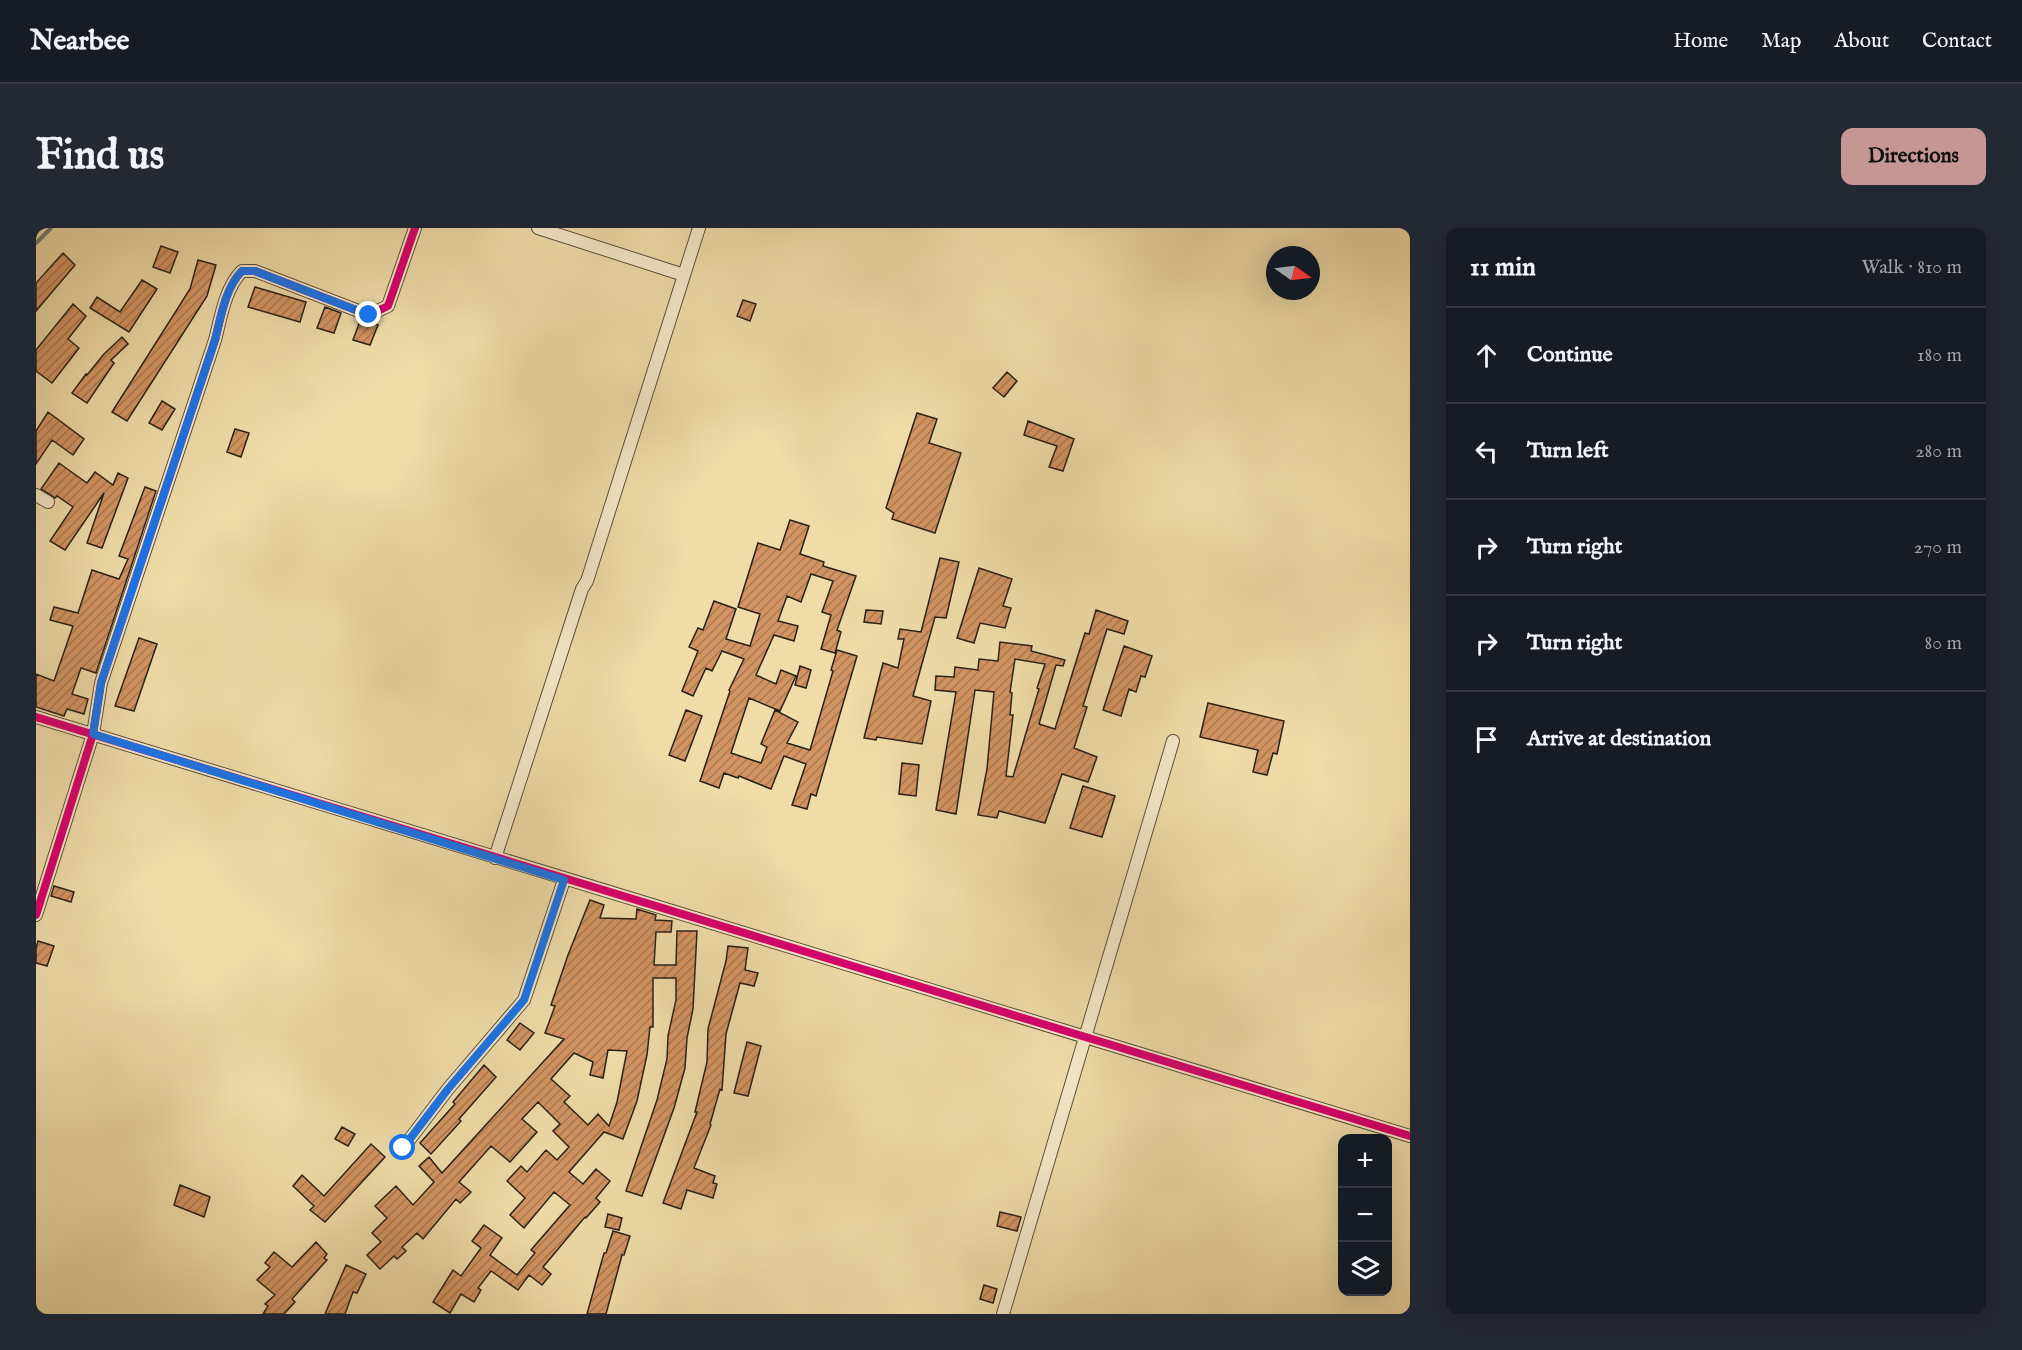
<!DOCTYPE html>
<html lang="en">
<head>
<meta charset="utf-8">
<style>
	body { margin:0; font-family:"IM FELL English",serif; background:#242831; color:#f1f3f6 }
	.controls { position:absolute; right:18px; bottom:18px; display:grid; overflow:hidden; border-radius:12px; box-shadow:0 6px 24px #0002 }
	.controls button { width:54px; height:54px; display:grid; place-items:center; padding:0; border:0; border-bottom:2px solid #363941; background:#171b24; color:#f1f3f6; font:30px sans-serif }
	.compass { position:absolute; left:1230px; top:18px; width:54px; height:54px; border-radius:50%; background:#171b24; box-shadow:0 6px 24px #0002; rotate:104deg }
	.stop { position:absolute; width:18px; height:18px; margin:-14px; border:4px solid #1a73e8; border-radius:50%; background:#fff }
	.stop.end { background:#1a73e8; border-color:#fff; box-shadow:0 2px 6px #0008 }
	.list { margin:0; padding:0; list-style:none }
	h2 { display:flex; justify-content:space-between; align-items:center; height:78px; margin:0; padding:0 24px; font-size:26px }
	h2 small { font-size:20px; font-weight:400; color:#9ea1a6 }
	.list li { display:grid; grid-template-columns:39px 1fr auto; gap:18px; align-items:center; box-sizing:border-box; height:96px; padding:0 24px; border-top:2px solid #363941 }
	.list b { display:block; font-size:22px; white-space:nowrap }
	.list em { font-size:20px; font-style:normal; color:#9ea1a6 }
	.icon { flex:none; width:33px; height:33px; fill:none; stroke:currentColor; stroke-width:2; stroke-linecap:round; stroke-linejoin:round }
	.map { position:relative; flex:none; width:1374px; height:1086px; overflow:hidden; border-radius:12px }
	header { display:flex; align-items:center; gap:36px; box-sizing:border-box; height:84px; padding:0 30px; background:#171b24; border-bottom:2px solid #363941 }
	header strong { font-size:28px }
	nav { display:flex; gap:33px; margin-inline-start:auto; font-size:21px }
	.intro { display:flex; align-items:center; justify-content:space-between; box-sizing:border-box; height:144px; padding:0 36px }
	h1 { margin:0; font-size:42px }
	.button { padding:15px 27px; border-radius:12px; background:#c59692; color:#111; font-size:21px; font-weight:700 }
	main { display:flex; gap:36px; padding:0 36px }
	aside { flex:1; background:#171b24; border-radius:12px; box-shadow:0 6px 24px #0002 }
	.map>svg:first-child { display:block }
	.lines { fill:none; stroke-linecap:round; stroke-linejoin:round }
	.stream { stroke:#707c76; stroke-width:4 }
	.building { fill:url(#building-hatch); stroke:#292118; stroke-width:1.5; fill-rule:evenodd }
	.minor-casing { stroke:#5a503c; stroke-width:14 }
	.minor { stroke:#f5e8c7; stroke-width:12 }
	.cycleway-casing { stroke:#f5e8c7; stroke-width:11 }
	.cycleway { stroke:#d6006c; stroke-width:8 }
	.route { stroke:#1a73e8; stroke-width:8 }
</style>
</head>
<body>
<header>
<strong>Nearbee</strong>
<nav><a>Home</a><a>Map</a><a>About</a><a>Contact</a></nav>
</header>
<div class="intro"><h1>Find us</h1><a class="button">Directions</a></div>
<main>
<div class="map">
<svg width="1374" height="1086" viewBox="0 0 1374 1086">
	<defs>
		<pattern id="building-hatch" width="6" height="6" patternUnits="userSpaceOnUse" patternTransform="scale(1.5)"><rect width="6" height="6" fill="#d39463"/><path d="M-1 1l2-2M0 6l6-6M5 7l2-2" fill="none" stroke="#ab7851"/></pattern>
	</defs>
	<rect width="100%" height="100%" fill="#efdca9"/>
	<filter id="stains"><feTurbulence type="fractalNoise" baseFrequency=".00333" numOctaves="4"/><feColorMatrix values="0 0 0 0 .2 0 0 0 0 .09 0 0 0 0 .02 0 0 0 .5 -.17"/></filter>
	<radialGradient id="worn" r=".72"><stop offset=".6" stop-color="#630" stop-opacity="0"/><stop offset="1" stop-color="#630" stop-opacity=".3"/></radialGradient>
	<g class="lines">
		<path class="stream" d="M0,15L15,0"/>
	</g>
	<path class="building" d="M125,18L142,24L134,45L117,39Z
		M27,25L39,37L0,83V55Z
		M162,32L180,37L171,68L91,193L76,184L154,61Z
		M106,52L121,61L93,104L54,80L61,69L84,84Z
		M219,59L270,74L264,94L212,79Z
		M707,72L720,76L714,93L701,88Z
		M37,76L50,88L32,111L43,120L16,155L0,143V122Z
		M289,79L305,85L298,105L281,100Z
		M324,93L342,97L334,117L317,112Z
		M86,109L92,116L75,132L78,135L51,175L36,165L50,146L51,147L68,126Z
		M971,144L981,153L968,169L957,160Z
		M126,173L139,181L126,202L113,195Z
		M12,184L48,211L37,227L16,212L0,236V203Z
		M881,185L901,191L893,215L925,225L899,305L856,291L858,285L850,280Z
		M992,193L1038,211L1027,243L1013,239L1021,218L988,207Z
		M199,201L213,205L205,229L191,224Z
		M23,235L51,255L59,244L77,257L82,245L92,250L66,320L51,315L68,265L29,322L14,313L37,279L21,268L19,270L5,261Z
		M109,259L120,263L60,445L45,440L36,466L52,471L48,486L31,481L28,488L0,479V446L18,453L37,398L14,392L18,379L42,385L56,342L83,351L92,331L83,328Z
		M754,292L773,298L764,326L788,334L787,338L820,348L801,402L805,404L799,425L785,421L795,387L786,384L797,353L775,346L765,374L751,368L742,393L762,398L758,413L738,407L720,447L740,456L745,442L760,448L744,483L713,470L695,525L725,535L731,519L725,516L739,482L762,494L751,515L774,522L797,443L795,442L801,422L821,428L780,568L775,566L771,581L756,577L770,536L748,528L735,561L703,548L702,550L688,545L683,560L664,553L694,463L693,462L708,431L686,423L676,443L670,440L657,468L646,463L662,423L653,419L662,400L667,402L678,373L700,381L690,411L714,418L724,386L702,379L722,315L744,322Z
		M904,330L923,334L910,390L899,389L877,468L895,473L886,516L841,509L840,512L828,510L847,435L862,440L868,411H862L864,401L885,404Z
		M943,340L976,351L967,378L975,380L969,400L944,395L938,415L921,410Z
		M830,382L847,383L845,396L828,394Z
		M1060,382L1092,393L1088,406L1071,401L1047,478L1051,479L1038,520L1061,529L1052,554L1026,546L1009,595L963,583L961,590L942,587L951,541L958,464L939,462L920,586L900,582L920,464L899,462L900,448L918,449L919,439L942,442L943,431L962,433L964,414L996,418L995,423L1029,432L1027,438L1020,437L1003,496L1019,501L1049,405L1053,406ZM979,431L1009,436L1001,460L1003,461L977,549L970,548L977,487H974L976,465L974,464Z
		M103,410L121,416L98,483L79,478Z
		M1088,418L1116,428L1109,449L1105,448L1100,464L1093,461L1085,488L1067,482Z
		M764,438L775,442L770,460L759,457Z
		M1172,475L1248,493L1241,526L1237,525L1231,547L1217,544L1222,522L1164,509Z
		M650,482L666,488L649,533L633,527Z
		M866,535L883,537L880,568L863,566Z
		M1047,558L1079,568L1066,609L1034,600Z
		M18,658L38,664L35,674L15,668Z
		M554,672L568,677L564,690L600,691L601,681L620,687L619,692L636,693L635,704H620L618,737H640L641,703H661L657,781L651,810L649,840L638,880L606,968L590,963L621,872L631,831L632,808L640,772V750H617V799H614L611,827L601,873L587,911L568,904L533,944L547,956L560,941L574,953L560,970L564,974L550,990L549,989L507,1039L515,1046L506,1057L493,1047L482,1062L455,1043L442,1060L445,1062L438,1074L425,1066L414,1085L397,1074L417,1042L425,1048L445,1020L436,1013L448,997L466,1010L454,1027L481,1047L499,1025L495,1022L534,977L518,964L488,1000L474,987L489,970L471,953L485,938L491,944L510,922L521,932L533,919L517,903L524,896L502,874L486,891L501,904L474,934L455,918L423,954L435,964L424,975L420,971L387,1011L381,1005L366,1019L370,1023L361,1031L358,1028L344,1041L331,1027L345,1014L336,1005L351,990L339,978L360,958L377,977L398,954L383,938L393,929L406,945L528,811L509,805L519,778L515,777L532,727ZM572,822L591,823L581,874L573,898L562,886L552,897L528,874L534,868L515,851L538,825L557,834L554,847L567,850Z
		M2,713L18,718L11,738L0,735V720Z
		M692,718L712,720L709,742L722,745L718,758L704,755L690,806L686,862L684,861L674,896L675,897L658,940L679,948L677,955L681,956L677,970L651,962L645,981L627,975L661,884H659L671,834L672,801L690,733Z
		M484,795L498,805L484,822L471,812Z
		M711,814L725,818L712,868L698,865Z
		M448,837L460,849L423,891L425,893L395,926L384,915L419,876L417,874Z
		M306,899L319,906L312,918L299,911Z
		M335,916L349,929L289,994L274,982L278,978L257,958L266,947L288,968Z
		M144,957L174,969L168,989L138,977Z
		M964,984L985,989L981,1003L961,998Z
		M572,986L586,990L583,1002L569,999Z
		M577,1003L594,1008L588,1027H586L570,1086H551L568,1025H570Z
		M280,1014L291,1026L288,1030L291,1032L256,1071L259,1074L248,1086H227L232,1078L229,1076L239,1067L221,1052L234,1039L229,1035L238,1024L256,1039Z
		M310,1037L330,1046L321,1065L317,1064L309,1086H289Z
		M948,1057L961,1061L957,1075L944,1071Z"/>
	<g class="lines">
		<defs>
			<path id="minor" d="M502,0L648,47
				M0,267L12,274
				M0,489L1374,908
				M459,630L546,361L551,353L663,0
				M0,687L57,506L65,455L179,112C185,89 189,60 206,43H219L333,87L352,78L379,0
				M367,920L412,861L488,772L528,652
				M967,1086L1137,513"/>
		</defs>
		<use href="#minor" class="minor-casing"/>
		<use href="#minor" class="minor"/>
		<defs>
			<path id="cycleway" d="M0,489L1374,908
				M0,687L57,506L65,455L179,112C185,89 189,60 206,43H219L333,87L352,78L379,0"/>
		</defs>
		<use href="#cycleway" class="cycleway-casing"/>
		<use href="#cycleway" class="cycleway"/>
	</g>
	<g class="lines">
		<path class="route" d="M333,87L219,43H206C189,60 185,89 179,112L65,455L57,506L528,652L488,772L412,861L367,920"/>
	</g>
	<rect width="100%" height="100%" filter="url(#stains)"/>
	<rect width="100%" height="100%" fill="url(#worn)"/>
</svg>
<div class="controls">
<button>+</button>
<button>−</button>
<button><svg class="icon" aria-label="layers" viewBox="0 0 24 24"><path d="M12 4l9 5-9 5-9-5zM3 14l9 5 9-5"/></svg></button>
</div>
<svg class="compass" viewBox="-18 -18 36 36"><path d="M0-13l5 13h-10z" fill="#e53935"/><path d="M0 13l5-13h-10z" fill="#9ea1a6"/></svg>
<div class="stop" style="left:367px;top:920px"></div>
<div class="stop end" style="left:333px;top:87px"></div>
</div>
<aside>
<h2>11 min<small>Walk · 810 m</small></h2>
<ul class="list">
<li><svg class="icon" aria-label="ahead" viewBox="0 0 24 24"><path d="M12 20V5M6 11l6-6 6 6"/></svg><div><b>Continue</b></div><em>180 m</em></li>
<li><svg class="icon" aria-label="left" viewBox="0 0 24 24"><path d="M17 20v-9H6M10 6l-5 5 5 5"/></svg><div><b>Turn left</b></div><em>280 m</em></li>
<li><svg class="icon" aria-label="right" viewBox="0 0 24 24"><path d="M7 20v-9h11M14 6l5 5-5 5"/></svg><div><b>Turn right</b></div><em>270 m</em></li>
<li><svg class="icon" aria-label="right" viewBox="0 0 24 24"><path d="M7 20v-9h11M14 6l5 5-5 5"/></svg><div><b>Turn right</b></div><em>80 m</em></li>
<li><svg class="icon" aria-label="arrive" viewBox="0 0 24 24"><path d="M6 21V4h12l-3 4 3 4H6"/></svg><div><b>Arrive at destination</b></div></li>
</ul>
</aside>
</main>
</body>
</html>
